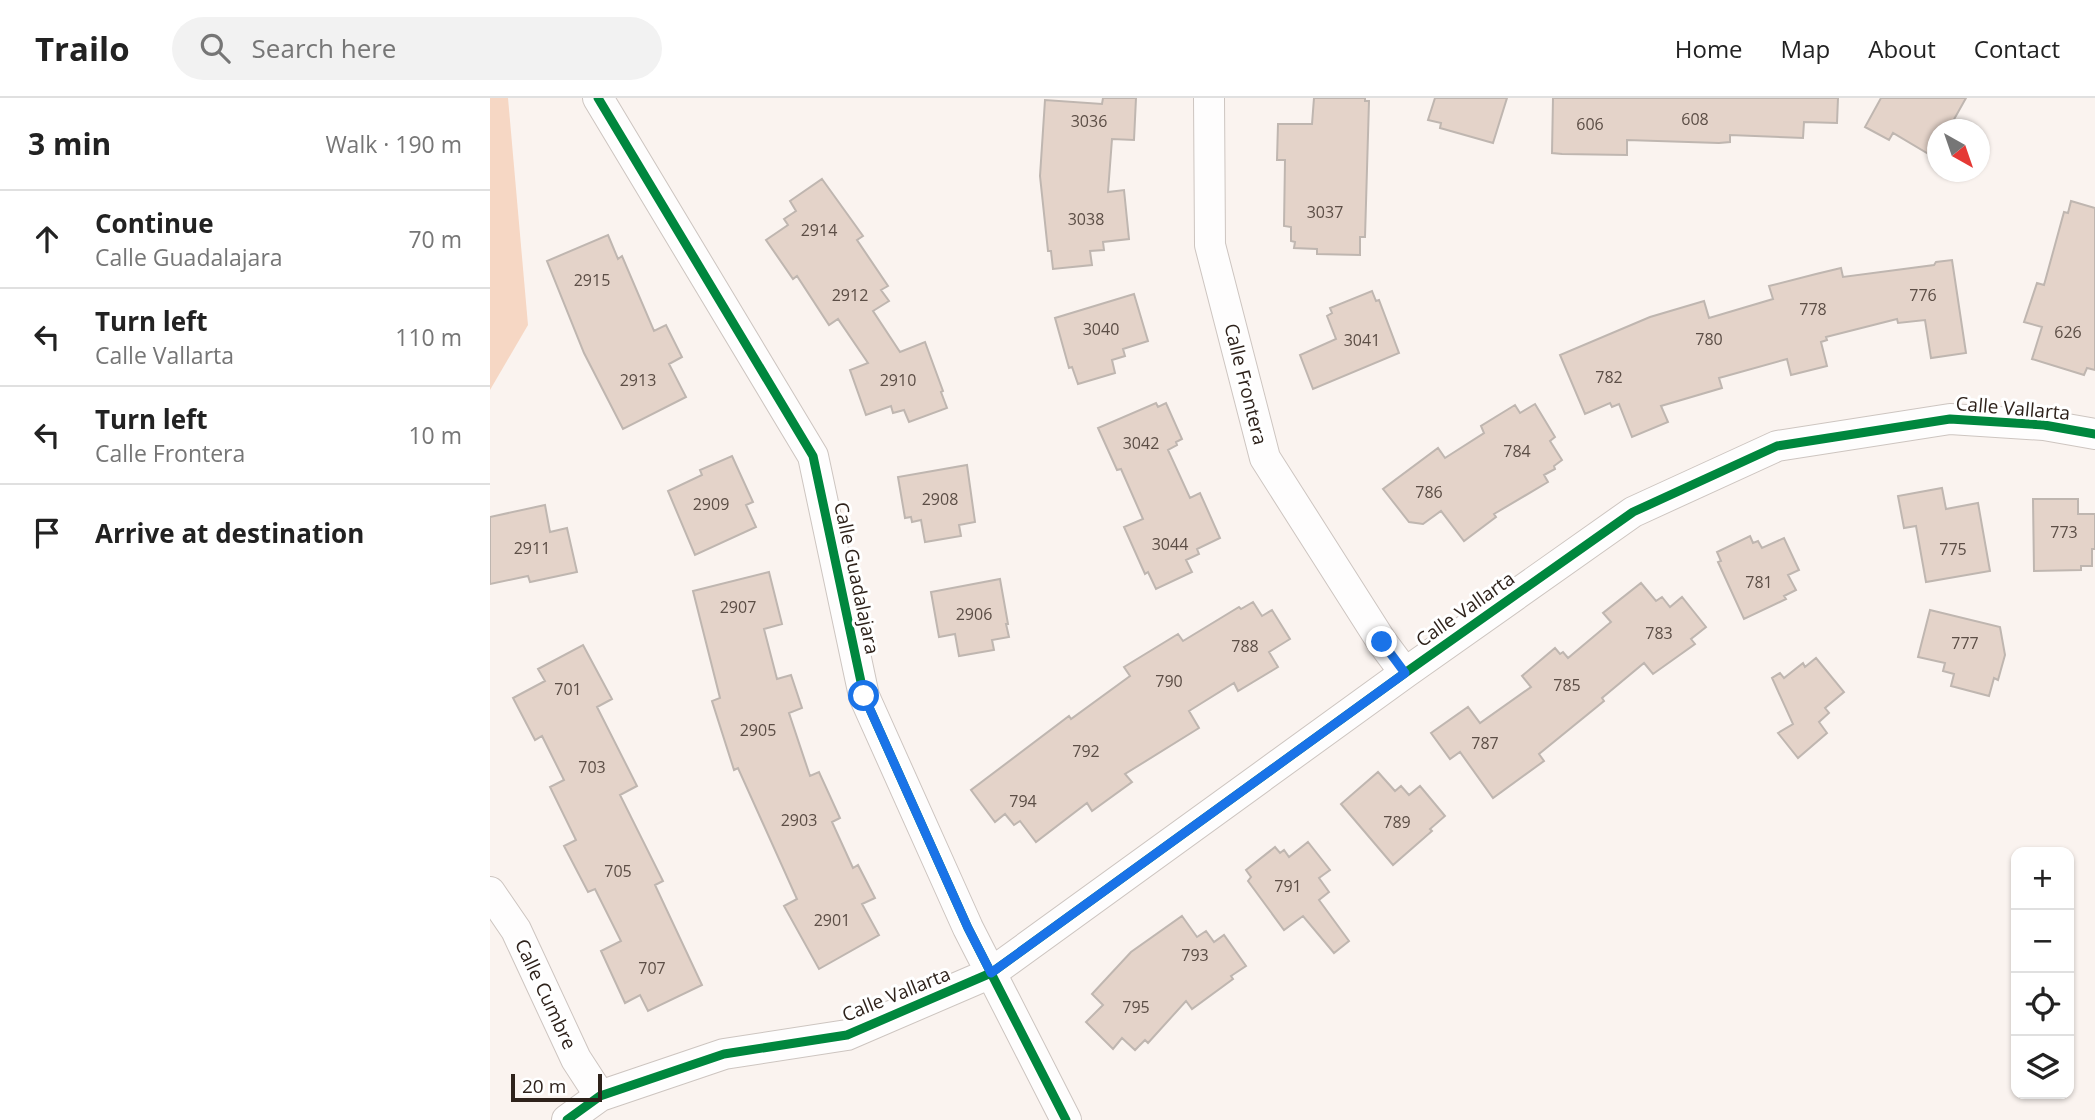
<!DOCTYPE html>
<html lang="en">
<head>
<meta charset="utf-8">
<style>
	body { margin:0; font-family:"Open Sans",sans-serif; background:#f2f2f2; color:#222 }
	.controls { position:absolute; right:21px; bottom:21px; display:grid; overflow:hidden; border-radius:14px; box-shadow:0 2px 5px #0004 }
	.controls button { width:63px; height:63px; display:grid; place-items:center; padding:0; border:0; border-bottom:2px solid #e0e0e0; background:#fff; color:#222; font:35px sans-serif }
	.compass { position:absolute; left:1437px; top:21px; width:63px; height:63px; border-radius:50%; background:#fff; box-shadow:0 2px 5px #0004; rotate:140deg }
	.scale { position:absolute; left:21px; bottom:18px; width:91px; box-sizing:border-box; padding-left:7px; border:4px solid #2e221b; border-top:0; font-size:19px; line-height:24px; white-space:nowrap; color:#2e221b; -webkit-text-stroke:5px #fff; paint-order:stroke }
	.stop { position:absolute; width:21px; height:21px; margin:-16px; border:5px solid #1a73e8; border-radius:50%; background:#fff }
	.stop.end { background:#1a73e8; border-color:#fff; box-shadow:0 2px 7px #0008 }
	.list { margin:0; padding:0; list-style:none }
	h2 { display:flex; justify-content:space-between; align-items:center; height:91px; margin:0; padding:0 28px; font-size:30px }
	h2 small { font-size:23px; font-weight:400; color:#767676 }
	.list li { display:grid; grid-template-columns:46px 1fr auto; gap:21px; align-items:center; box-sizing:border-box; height:98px; padding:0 28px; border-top:2px solid #e0e0e0 }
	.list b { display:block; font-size:26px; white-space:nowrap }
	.list p { margin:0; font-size:23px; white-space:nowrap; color:#767676 }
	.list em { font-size:23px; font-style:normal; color:#767676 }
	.icon { flex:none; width:38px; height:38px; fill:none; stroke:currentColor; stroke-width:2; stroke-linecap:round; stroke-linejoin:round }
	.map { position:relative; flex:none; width:1605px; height:1022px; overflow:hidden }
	header { display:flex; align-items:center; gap:42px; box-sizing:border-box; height:98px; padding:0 35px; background:#fff; border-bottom:2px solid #e0e0e0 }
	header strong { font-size:33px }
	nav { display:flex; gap:38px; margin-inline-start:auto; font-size:24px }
	.search { width:490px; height:63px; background:#f2f2f2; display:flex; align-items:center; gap:18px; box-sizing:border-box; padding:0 24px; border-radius:38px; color:#767676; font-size:26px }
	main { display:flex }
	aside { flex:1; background:#fff }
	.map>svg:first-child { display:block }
	.green { fill:#f6d7c4 }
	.building { fill:#e4d3c9; stroke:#bfb6b0; stroke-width:2 }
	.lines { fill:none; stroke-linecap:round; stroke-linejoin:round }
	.minor-casing { stroke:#cdc5c0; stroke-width:32 }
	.minor { stroke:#fefdfd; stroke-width:30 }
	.cycleway-casing { stroke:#fff; stroke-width:13 }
	.cycleway { stroke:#00873e; stroke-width:9 }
	.route { stroke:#1a73e8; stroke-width:9 }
	.labels { text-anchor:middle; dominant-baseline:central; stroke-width:6; stroke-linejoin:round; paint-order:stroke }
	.number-label { font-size:16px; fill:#5c4e46 }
	.street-label { font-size:19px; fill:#2e221b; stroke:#fff }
</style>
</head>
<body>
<header>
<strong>Trailo</strong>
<div class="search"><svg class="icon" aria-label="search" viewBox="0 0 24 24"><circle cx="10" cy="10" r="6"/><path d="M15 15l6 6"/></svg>Search here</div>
<nav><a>Home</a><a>Map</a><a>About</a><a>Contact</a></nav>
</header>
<main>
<aside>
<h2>3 min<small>Walk · 190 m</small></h2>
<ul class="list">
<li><svg class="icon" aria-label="ahead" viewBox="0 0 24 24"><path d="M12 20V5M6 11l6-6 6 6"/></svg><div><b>Continue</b><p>Calle Guadalajara</p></div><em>70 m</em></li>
<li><svg class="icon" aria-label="left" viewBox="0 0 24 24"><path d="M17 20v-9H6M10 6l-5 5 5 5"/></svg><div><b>Turn left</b><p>Calle Vallarta</p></div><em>110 m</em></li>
<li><svg class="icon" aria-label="left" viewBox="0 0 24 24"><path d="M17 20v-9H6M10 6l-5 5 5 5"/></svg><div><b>Turn left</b><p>Calle Frontera</p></div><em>10 m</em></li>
<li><svg class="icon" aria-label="arrive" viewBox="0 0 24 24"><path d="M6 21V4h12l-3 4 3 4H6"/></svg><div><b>Arrive at destination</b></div></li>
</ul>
</aside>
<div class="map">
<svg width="1605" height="1022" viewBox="0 0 1605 1022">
	<rect width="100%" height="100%" fill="#faf3ef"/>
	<path class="green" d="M0,0H18L38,227L0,292Z"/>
	<path class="building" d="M613,0H646L644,42L622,41L618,94L634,92L639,141L613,144L614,152L600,153L602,167L563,171L561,153H558L550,78L555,2L612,6Z
		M824,0H875V3H879L875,139H870V157L827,156V151L804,150L805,144L801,143V129L794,128L795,62H787L788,26H822Z
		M945,0H1017L1003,45L950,30L951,25L938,22Z
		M1063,0H1348L1347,25L1314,24L1313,40L1240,37V44L1229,45L1137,42V57L1072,56L1062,55Z
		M1391,0H1476L1458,32H1447V61L1403,35L1399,42L1375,29Z
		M332,81L373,138L367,142L398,188L391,192L399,203L383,213L410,254L435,244L453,293L451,294L457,310L419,324L414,312L403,315L401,308L376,317L360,272L378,265L348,221L339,227L307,178L303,181L276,142L298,127L294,121L306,113L300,103Z
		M1581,103L1605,110V272L1597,270L1594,277L1542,261L1552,229L1534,224L1547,185L1554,187L1574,114L1578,115Z
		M118,137L128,161L132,158L164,233L176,227L192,259L179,266L196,299L133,331L94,255L57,163Z
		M1462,162L1476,255L1441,260L1435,222L1408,225L1407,221L1336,239L1337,242L1331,244L1337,268L1301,277L1297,261L1229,280L1232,290L1171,308L1178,324L1142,339L1129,306L1122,309L1120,305L1095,316L1070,257L1160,219L1214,203L1219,220L1283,201L1279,188L1326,176L1351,170L1353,179L1444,167L1446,164Z
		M882,193L886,203L889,202L909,255L823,291L810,257L846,241L837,218L842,215L840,210Z
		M644,196L658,243L633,251L635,258L622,262L625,275L588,286L582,269L579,270L565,220Z
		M666,305L668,309L676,305L692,341L686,344L687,347L678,352L700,400L710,395L730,440L707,451L709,456L696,462L702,474L666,491L658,474L655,476L634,429L653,421L631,371L627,372L608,330Z
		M1045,306L1065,339L1060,343L1072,362L1064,368L1065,371L1054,377L1058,384L1004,416L1006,419L974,443L951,413L933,426L919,424L893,391L948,350L955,360L994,335L991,328L1025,307L1030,315Z
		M242,358L263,404L256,407L266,429L205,457L178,393L212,377L210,372Z
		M477,367L485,424L469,427L471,438L435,444L431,422L422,424L421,419L415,420L408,379Z
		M1452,390L1456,411L1488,405L1500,473L1436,484L1426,428L1414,430L1408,398Z
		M1543,401H1588V416H1605V451H1602V468H1591V472L1544,473Z
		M55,407L60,434L77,430L87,474L40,484L38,478L0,486V419Z
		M1260,438L1263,445L1268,443L1272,450L1294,440L1309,472L1298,477L1306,492L1294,498L1296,501L1254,521L1228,464L1231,463L1227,454Z
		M279,474L292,526L274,531L287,581L301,577L312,610L299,615L320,678L329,674L350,720L342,724L363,770L368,767L385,800L372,806L389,837L329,871L294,808L307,801L248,670L244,672L222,603L230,600L203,493Z
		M510,481L518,526H516L519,539L502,542L504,552L469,558L465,536L449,539L441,494Z
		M1151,485L1166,503L1172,499L1180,509L1192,499L1216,529L1201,541L1205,546L1163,576L1154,565L1112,600L1114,603L1049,656L1054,663L1003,700L970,654L960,661L941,635L978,609L990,625L1041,589L1032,578L1065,550L1070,556L1073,554L1078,560L1121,524L1113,515Z
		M763,504L772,518L782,512L800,541L779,554L788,569L748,593L744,585L699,613L709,630L635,676L642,684L602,713L597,705L546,744L530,723L524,727L515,716L505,724L481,692L579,618L581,621L640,578L634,569L688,536L693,543L749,509L751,511Z
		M1440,512L1510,529L1515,557L1508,582L1504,580L1499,598L1461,588L1464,576L1453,573L1455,565L1428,559Z
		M93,547L122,601L107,609L147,688L130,697L173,783L165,787L212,887L158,913L150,897L135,905L111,853L131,843L105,791L98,794L74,748L86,742L60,689L74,682L52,638L45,642L23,600L55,583L48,571Z
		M1326,560L1354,594L1335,610L1339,615L1329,624L1337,635L1308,660L1288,635L1303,626L1282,580L1290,575L1294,580L1313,565L1315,569Z
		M888,674L905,693L911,688L919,697L930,688L955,718L940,731L942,733L903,767L851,706Z
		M818,744L840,772L829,780L839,794L829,802L859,843L844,855L813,818L794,832L758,783L761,779L756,772L785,749L790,755L794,752L799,759Z
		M692,818L707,839L716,833L724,844L734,837L756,868L741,878L743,881L702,911L696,903L658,945L655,942L645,952L632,940L623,951L596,924L613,907L602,896L641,854Z"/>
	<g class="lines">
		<defs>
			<path id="minor" d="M108,0L323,358L374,598L478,830L576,1022
				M719,0L720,147L775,360L892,544L915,575
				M0,794L26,832L86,961L110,998
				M77,1022L110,998L234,956L357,937L501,875L915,575L1143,414L1287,348L1460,321L1554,327L1605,336"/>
		</defs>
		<use href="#minor" class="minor-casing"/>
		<use href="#minor" class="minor"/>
		<defs>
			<path id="cycleway" d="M108,0L323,358L374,598L478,830L576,1022
				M77,1022L110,998L234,956L357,937L501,875L915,575L1143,414L1287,348L1460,321L1554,327L1605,336"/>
		</defs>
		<use href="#cycleway" class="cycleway-casing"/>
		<use href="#cycleway" class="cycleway"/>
	</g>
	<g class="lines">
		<path class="route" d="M374,598L478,830L501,875L915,575L892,544"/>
	</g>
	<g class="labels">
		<g class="number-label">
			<text x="1205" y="21">608</text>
			<text x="599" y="23">3036</text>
			<text x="1100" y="26">606</text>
			<text x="835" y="114">3037</text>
			<text x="596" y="121">3038</text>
			<text x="329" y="132">2914</text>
			<text x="102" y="182">2915</text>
			<text x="360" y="197">2912</text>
			<text x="1433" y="197">776</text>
			<text x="1323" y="211">778</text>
			<text x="611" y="231">3040</text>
			<text x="1578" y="234">626</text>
			<text x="1219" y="241">780</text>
			<text x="872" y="242">3041</text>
			<text x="1119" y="279">782</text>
			<text x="148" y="282">2913</text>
			<text x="408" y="282">2910</text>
			<text x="651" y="345">3042</text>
			<text x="1027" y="353">784</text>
			<text x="939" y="394">786</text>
			<text x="450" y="401">2908</text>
			<text x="221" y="406">2909</text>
			<text x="1574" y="434">773</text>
			<text x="680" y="446">3044</text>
			<text x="42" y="450">2911</text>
			<text x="1463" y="451">775</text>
			<text x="1269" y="484">781</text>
			<text x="248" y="509">2907</text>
			<text x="484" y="516">2906</text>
			<text x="1169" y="535">783</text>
			<text x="1475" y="545">777</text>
			<text x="755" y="548">788</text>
			<text x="679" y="583">790</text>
			<text x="1077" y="587">785</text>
			<text x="78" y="591">701</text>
			<text x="268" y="632">2905</text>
			<text x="995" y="645">787</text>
			<text x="596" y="653">792</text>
			<text x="102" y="669">703</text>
			<text x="533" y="703">794</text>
			<text x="309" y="722">2903</text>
			<text x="907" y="724">789</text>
			<text x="128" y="773">705</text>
			<text x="798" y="788">791</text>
			<text x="342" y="822">2901</text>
			<text x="705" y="857">793</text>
			<text x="162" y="870">707</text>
			<text x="646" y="909">795</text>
		</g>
		<g class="street-label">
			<text transform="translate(756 286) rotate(76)">Calle Frontera</text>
			<text transform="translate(1523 310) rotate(5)">Calle Vallarta</text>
			<text transform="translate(367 480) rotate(78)">Calle Guadalajara</text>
			<text transform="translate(975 511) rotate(-35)">Calle Vallarta</text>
			<text transform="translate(56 896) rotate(65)">Calle Cumbre</text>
			<text transform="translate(406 896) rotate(-22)">Calle Vallarta</text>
		</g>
	</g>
</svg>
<div class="controls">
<button>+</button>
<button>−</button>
<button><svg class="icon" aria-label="locate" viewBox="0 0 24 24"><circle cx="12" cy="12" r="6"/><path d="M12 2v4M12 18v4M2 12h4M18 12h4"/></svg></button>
<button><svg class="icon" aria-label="layers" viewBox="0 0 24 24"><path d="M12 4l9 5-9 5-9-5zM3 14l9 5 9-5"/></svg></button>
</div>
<svg class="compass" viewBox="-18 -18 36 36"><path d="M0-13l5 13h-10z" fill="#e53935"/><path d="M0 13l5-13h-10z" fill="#767676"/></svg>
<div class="scale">20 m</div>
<div class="stop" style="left:374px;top:598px"></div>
<div class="stop end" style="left:892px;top:544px"></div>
</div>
</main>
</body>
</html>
